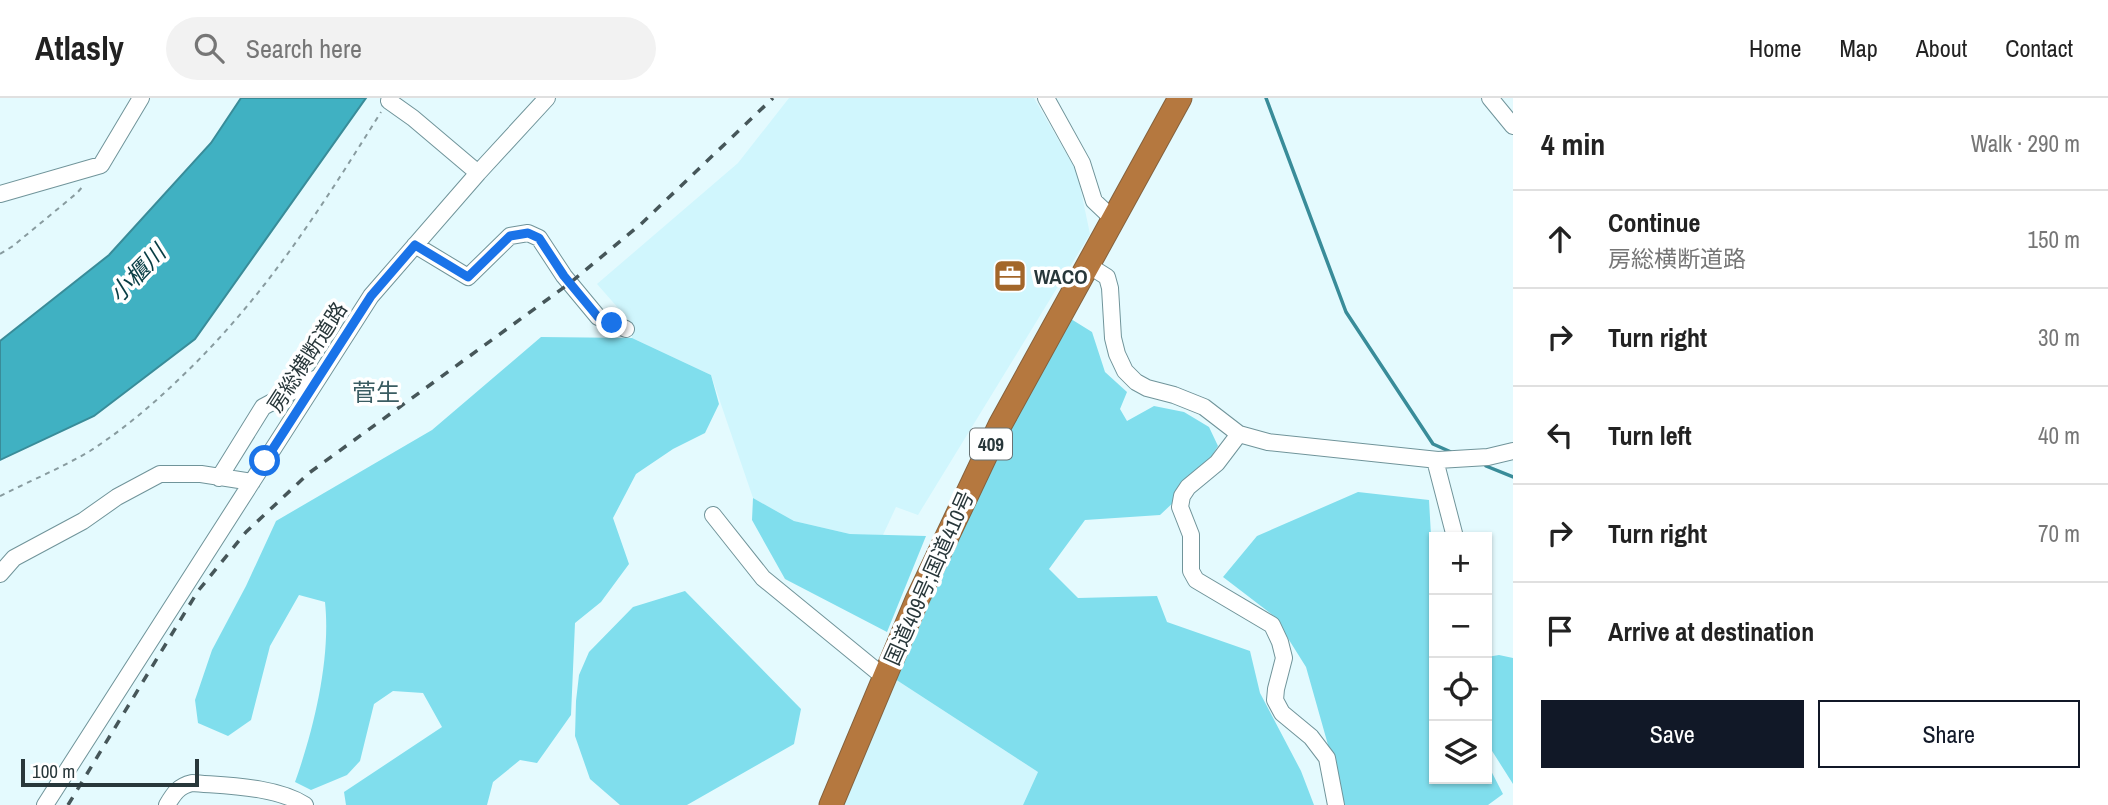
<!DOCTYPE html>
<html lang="en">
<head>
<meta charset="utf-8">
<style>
	body { margin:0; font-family:"Archivo Narrow","Noto Sans JP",sans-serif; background:#f2f2f2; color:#222 }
	.controls { position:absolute; right:21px; bottom:21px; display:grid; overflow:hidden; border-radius:0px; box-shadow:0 2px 5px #0004 }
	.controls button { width:63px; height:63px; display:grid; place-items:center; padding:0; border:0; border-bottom:2px solid #e0e0e0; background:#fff; color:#222; font:35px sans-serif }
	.scale { position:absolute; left:21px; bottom:18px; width:178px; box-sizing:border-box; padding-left:7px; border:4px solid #28373a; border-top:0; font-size:19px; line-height:24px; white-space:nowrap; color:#28373a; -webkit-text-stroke:5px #fff; paint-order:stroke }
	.stop { position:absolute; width:21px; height:21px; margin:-16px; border:5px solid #1a73e8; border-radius:50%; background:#fff }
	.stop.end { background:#1a73e8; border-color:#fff; box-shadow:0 2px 7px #0008 }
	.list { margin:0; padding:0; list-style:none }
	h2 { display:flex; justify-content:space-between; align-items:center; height:91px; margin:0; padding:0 28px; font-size:30px }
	h2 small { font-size:23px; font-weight:400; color:#767676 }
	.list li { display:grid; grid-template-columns:46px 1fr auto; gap:21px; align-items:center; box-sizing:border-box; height:98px; padding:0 28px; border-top:2px solid #e0e0e0 }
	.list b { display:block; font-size:26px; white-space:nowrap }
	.list p { margin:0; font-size:23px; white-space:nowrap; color:#767676 }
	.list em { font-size:23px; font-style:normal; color:#767676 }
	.actions { display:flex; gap:14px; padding:21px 28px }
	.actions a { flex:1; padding:16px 0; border:2px solid #111827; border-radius:0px; text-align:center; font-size:24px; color:#111827 }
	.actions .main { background:#111827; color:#fff }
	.icon { flex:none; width:38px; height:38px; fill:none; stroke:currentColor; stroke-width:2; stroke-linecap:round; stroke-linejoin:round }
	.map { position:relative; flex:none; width:1513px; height:707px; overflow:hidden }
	header { display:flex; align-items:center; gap:42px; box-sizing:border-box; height:98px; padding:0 35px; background:#fff; border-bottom:2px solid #e0e0e0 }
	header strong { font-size:33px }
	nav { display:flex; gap:38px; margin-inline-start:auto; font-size:24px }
	.search { width:490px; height:63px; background:#f2f2f2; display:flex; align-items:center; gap:18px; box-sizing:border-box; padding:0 24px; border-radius:38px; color:#767676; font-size:26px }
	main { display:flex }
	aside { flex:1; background:#fff }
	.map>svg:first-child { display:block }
	.built { fill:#d0f6fd }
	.green { fill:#80deed }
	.water { fill:#40b1c2; stroke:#398c99; stroke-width:2 }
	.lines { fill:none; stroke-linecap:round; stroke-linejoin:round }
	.stream { stroke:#398c99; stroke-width:3.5 }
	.minor-casing { stroke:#70949a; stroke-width:18 }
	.highway-casing { stroke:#84613d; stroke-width:25 }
	.path { stroke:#889b9f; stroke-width:2; stroke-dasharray:5 5; stroke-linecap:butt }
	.minor { stroke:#fff; stroke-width:16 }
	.highway { stroke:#b5783f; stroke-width:23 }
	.rail { stroke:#465659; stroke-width:3.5; stroke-dasharray:9 9; stroke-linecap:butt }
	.route { stroke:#1a73e8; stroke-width:9 }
	.labels { text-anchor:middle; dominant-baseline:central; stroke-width:7; stroke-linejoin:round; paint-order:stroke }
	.shield { fill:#fff; stroke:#687375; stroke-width:2 }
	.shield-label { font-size:19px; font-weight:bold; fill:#28373a }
	.poi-label { font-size:21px; font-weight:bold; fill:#28373a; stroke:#fff; text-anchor:start }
	.street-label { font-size:21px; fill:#28373a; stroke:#fff }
	.water-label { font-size:23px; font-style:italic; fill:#083d44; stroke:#fff }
	.quarter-label { font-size:24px; fill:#3a5c62; stroke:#fff }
</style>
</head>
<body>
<header>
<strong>Atlasly</strong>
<div class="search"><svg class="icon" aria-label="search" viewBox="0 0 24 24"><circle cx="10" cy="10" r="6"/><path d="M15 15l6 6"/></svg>Search here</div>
<nav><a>Home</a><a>Map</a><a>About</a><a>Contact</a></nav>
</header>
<main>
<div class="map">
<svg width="1513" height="707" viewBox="0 0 1513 707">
	<rect width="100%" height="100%" fill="#e4fafe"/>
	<path class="built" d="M789,0H1034L1077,74L1090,136L918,417L896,409L883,437L850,436L794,423L753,400L711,277L632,240L633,227L597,186L738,65Z
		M895,581L1038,674L1023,707H843Z"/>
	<path class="green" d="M1071,221L1092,234L1105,274L1127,294L1120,311L1127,323L1154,308L1184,314L1209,329L1218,348L1207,365L1208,372L1160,417L1085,422L1049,471L1078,500L1157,498L1167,524L1250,553L1260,595L1301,673L1314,707H1023L1038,674L895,581L958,435L1063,228Z
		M541,239L632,240L711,277L719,306L705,335L673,351L636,376L613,420L629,466L601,504L575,525L571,617L537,665L520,662L493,684L487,707H346L344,694L442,629L423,595L393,593L374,606L360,663L347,677L311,692L295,684C314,631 331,560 325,504L299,497L270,548L251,622L228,638L198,625L195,602L212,552L246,488L276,423L432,332Z
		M1358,394L1429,402L1434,491V681H1487V665L1503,696L1488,707H1345L1306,569L1274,518L1223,479L1257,438Z
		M753,400L794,423L850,436L926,438L887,534L785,481L752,422Z
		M685,493L801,611L794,646L687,707H620L590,681L575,638L576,603L579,577L589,554L633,509Z
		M1499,557L1513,560V686L1487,645V559Z"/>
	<path class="water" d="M241,0H366L195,241L94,318L0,362V243L109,157L211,45Z"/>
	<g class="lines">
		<path class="stream" d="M1266,0L1346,214L1433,346L1451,354
			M1486,368L1513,379"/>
		<defs>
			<path id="minor" d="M1046,0L1082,65L1094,103L1113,121
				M1490,0L1513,28
				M389,3L413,20L478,75
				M0,96L101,67L141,0
				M415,147L468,179L510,138L528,135L539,140L564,178L598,219L626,231
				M1088,167L1107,179L1110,190L1113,240L1117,256L1125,273L1136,284L1147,290L1174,297L1204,309L1239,336L1268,344L1438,362L1488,359L1513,353
				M1239,336L1217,365L1188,389L1182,398L1180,409L1191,437V473L1196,482L1272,527L1280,544L1284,560L1276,591L1275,602L1282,615L1311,639L1327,660L1336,707
				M1435,362L1455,439
				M219,380L263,309L317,280
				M713,417L763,480L884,579
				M0,476L14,460L83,423L117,399L160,376H201L252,384
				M45,707L371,198L478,75L547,0
				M167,707C174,695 179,688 192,685C227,688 275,688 305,707"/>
			<path id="highway" d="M831,707L917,502L1000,327L1180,0"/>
		</defs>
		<use href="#minor" class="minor-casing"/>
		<use href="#highway" class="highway-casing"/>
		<path class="path" d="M0,156L13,148L77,95L84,87
			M0,398C30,383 61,370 90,353C121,333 150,309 177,283C263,202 319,113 381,14"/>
		<use href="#minor" class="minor"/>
		<use href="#highway" class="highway"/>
		<path class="rail" d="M68,707L198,493L246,434L309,375L570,185L641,126L773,0"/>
	</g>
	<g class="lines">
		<path class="route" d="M265,363L371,198L415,147L468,179L510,138L528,135L539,140L564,178L598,219L612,225"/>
	</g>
	<defs>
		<symbol id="office-square" viewBox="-11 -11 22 22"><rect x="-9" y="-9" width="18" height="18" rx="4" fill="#a36629" stroke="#fff"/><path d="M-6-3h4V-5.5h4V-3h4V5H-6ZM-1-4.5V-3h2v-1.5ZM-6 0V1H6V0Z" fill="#fff"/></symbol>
	</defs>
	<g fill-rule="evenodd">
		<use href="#office-square" x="991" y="159" width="38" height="38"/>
	</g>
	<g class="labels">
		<rect class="shield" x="970" y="330.5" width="42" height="31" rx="5"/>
		<g class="shield-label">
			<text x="991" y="346">409</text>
		</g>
		<g class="poi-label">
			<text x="1034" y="178">WACO</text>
		</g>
		<g class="street-label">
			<text transform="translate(307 259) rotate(-57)">房総横断道路</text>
			<text transform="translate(929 480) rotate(-66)">国道409号;国道410号</text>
		</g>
		<g class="water-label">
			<text transform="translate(137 175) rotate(-46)">小櫃川</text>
		</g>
		<g class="quarter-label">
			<text x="376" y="294">菅生</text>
		</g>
	</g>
</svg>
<div class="controls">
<button>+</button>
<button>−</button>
<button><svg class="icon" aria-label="locate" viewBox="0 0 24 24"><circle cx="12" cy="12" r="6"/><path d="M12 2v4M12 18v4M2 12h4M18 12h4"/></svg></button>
<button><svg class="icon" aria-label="layers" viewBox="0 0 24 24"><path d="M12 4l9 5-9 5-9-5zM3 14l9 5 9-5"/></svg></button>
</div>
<div class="scale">100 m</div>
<div class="stop" style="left:265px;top:363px"></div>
<div class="stop end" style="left:612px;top:225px"></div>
</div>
<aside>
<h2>4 min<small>Walk · 290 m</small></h2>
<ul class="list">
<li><svg class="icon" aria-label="ahead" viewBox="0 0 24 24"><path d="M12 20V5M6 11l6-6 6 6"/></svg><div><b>Continue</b><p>房総横断道路</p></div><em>150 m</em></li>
<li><svg class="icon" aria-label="right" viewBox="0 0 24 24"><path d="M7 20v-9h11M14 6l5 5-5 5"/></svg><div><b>Turn right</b></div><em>30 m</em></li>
<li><svg class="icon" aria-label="left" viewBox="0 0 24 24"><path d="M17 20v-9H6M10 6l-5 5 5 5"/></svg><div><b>Turn left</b></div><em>40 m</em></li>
<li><svg class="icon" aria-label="right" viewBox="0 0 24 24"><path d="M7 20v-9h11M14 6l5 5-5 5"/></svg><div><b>Turn right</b></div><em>70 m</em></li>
<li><svg class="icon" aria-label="arrive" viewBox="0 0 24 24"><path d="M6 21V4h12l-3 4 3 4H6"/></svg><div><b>Arrive at destination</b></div></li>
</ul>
<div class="actions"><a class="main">Save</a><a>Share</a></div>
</aside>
</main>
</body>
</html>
